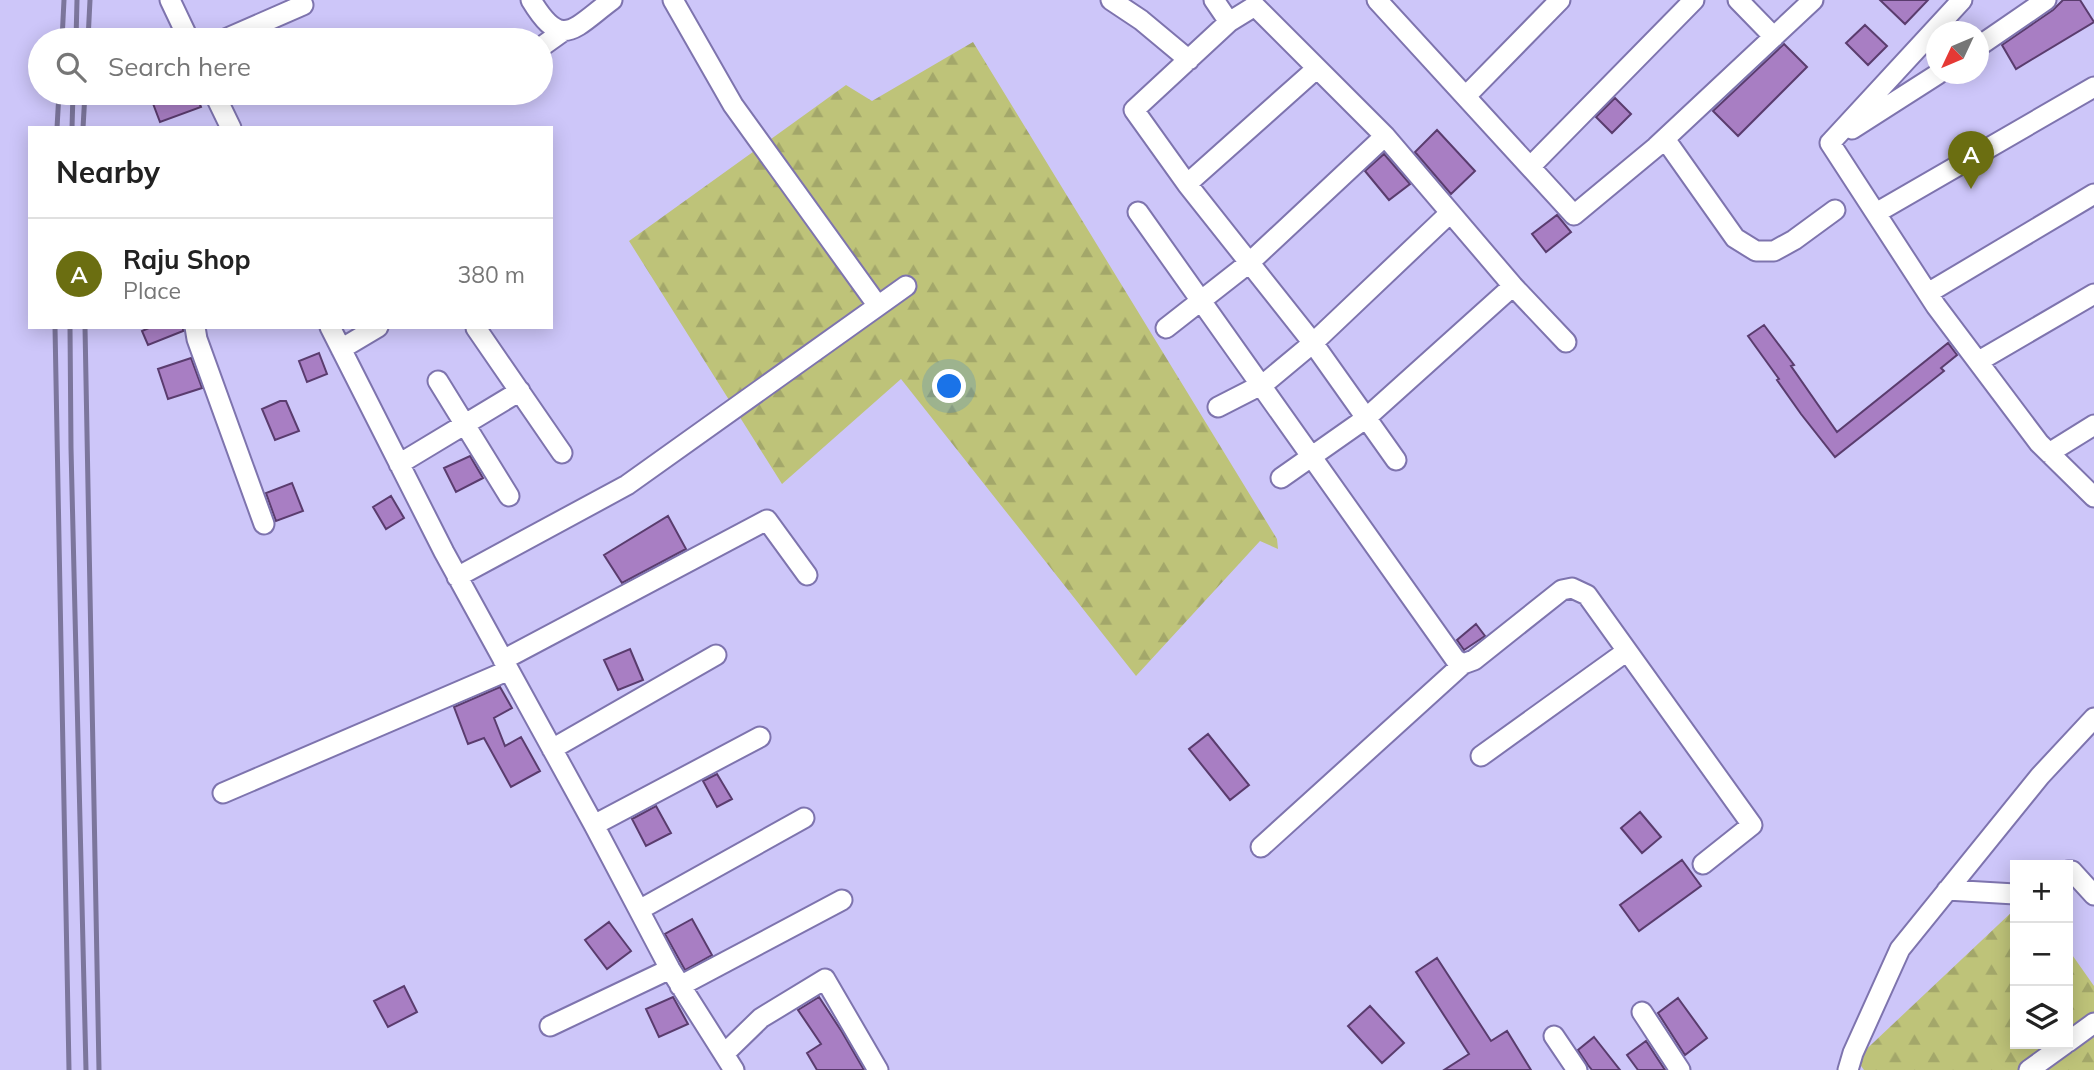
<!DOCTYPE html>
<html lang="en">
<head>
<meta charset="utf-8">
<style>
	body { margin:0; font-family:Mulish,sans-serif; background:#f2f2f2; color:#222 }
	.controls { position:absolute; right:21px; bottom:21px; display:grid; overflow:hidden; border-radius:0px; box-shadow:0 4px 18px #0003 }
	.controls button { width:63px; height:63px; display:grid; place-items:center; padding:0; border:0; border-bottom:2px solid #e0e0e0; background:#fff; color:#222; font:35px sans-serif }
	.compass { position:absolute; left:1926px; top:21px; width:63px; height:63px; border-radius:50%; background:#fff; box-shadow:0 4px 18px #0003; rotate:226deg }
	.you { position:absolute; left:950px; top:387px; width:24px; height:24px; margin:-18px; border:5px solid #fff; border-radius:50%; background:#1a73e8; box-shadow:0 0 0 10px #1a73e833 }
	.badge { display:grid; place-items:center; width:46px; height:46px; border-radius:50%; background:#6b6e11; color:#fff; font-size:23px; font-weight:700 }
	.pin { position:absolute; translate:-50% -58px; filter:drop-shadow(0 2px 4px #0008) }
	.pin::after { content:''; position:absolute; top:37px; width:24px; height:21px; background:inherit; clip-path:polygon(0 0,100% 0,50% 100%) }
	.list { margin:0; padding:0; list-style:none }
	h2 { display:flex; justify-content:space-between; align-items:center; height:91px; margin:0; padding:0 28px; font-size:30px }
	h2 small { font-size:23px; font-weight:400; color:#767676 }
	.list li { display:grid; grid-template-columns:46px 1fr auto; gap:21px; align-items:center; box-sizing:border-box; height:112px; padding:0 28px; border-top:2px solid #e0e0e0 }
	.list b { display:block; font-size:26px; white-space:nowrap }
	.list p { margin:0; font-size:23px; white-space:nowrap; color:#767676 }
	.list em { font-size:23px; font-style:normal; color:#767676 }
	.icon { flex:none; width:38px; height:38px; fill:none; stroke:currentColor; stroke-width:2; stroke-linecap:round; stroke-linejoin:round }
	.map { position:relative; flex:none; width:2094px; height:1070px; overflow:hidden }
	.search { position:absolute; background:#fff; box-shadow:0 4px 18px #0003; left:28px; top:28px; width:525px; height:77px; display:flex; align-items:center; gap:18px; box-sizing:border-box; padding:0 24px; border-radius:38px; color:#767676; font-size:26px }
	.panel { position:absolute; background:#fff; box-shadow:0 4px 18px #0003; left:28px; top:126px; width:525px; height:203px; border-radius:0px }
	.map>svg:first-child { display:block }
	.forest { fill:url(#forest-firs) }
	.building { fill:#a87ec3; stroke:#5a3c6e; stroke-width:2 }
	.lines { fill:none; stroke-linecap:round; stroke-linejoin:round }
	.minor-casing { stroke:#7e74ae; stroke-width:23 }
	.minor { stroke:#fff; stroke-width:19 }
	.rail { stroke:#7c769c; stroke-width:5 }
</style>
</head>
<body>
<div class="map">
<svg width="2094" height="1070" viewBox="0 0 2094 1070">
	<defs>
		<pattern id="forest-firs" width="22" height="20" patternUnits="userSpaceOnUse" patternTransform="scale(1.75)"><rect width="22" height="20" fill="#bec379"/><path d="M5 1l3.5 6h-7zM16 11l3.5 6h-7z" fill="#a3a76a"/></pattern>
	</defs>
	<rect width="100%" height="100%" fill="#cdc6f9"/>
	<path class="forest" d="M973,42L1277,539L1278,549L1260,541L1136,676L901,379L782,484L629,241L846,85L872,101Z
		M2015,909V1044H2068V949L2094,986V1070H1864L1856,1059Z"/>
	<path class="building" d="M1880,0H1928L1905,24Z
		M2063,0H2080L2094,22L2016,69L2002,45L2053,10Z
		M1865,25L1887,46L1868,65L1846,43Z
		M1784,44L1807,67L1738,136L1713,111Z
		M149,93H195L201,107L160,122Z
		M1615,98L1631,114L1612,133L1596,117Z
		M1437,130L1475,171L1451,194L1415,152Z
		M1384,154L1410,184L1389,200L1365,171Z
		M1557,215L1571,232L1546,252L1532,234Z
		M1764,325L1794,365L1791,366L1837,432L1948,343L1957,355L1941,368L1944,371L1835,457L1801,414L1777,380L1779,379L1748,336Z
		M151,327H183V331L148,345L142,331Z
		M319,353L327,374L307,382L299,361Z
		M191,358L202,388L168,399L158,369Z
		M280,401H286L299,431L275,440L262,409Z
		M470,456L483,478L456,492L444,468Z
		M292,483L303,511L276,521L266,493Z
		M391,496L404,518L386,529L373,507Z
		M668,516L686,549L622,583L604,555Z
		M1476,624L1485,636L1464,650L1457,640Z
		M630,649L643,680L618,690L604,660Z
		M500,687L512,708L494,718L505,746L521,737L540,771L511,787L484,738L468,744L454,707Z
		M1208,734L1249,785L1230,800L1189,749Z
		M717,774L732,799L717,807L703,781Z
		M656,806L671,833L646,846L632,819Z
		M1640,812L1661,837L1642,853L1621,828Z
		M1682,860L1701,886L1639,931L1620,905Z
		M692,919L712,955L685,970L665,934Z
		M609,922L631,951L607,969L585,940Z
		M1437,958L1491,1041L1507,1031L1531,1070H1444L1469,1054L1416,972Z
		M404,986L417,1012L388,1027L374,1001Z
		M673,997L688,1024L659,1037L646,1009Z
		M819,997L842,1032L864,1070H817L807,1053L821,1044L798,1010Z
		M1678,998L1707,1038L1685,1055L1658,1013Z
		M1370,1006L1404,1043L1382,1063L1348,1026Z
		M1594,1037L1620,1070H1592L1588,1065L1578,1050Z
		M1646,1041L1665,1070H1638L1627,1055Z"/>
	<g class="lines">
		<defs>
			<path id="minor" d="M170,0L189,40
				M531,0C562,51 573,29 612,0
				M673,0L733,105L878,306
				M1111,0L1141,20L1189,60
				M1214,0L1229,22L1255,6L1385,136L1513,286L1566,342
				M1377,0L1574,215L1656,147L1813,0
				M1738,0L1774,37
				M1229,22L1134,110L1187,184L1313,343L1396,460
				M223,40L303,5
				M1979,46L2046,0
				M541,47L562,32
				M214,93L231,128
				M1466,96L1560,0
				M1852,129L1938,74
				M1665,139L1735,238L1756,251H1774L1794,240L1835,210
				M1830,143L1936,306L2039,443L2094,497
				M1830,143L1962,0
				M1531,166L1694,0
				M1187,184L1316,69
				M1138,212L1455,659L1463,664L1474,660L1562,590L1572,588L1587,595L1752,825L1703,864
				M1876,213L2094,87
				M1928,293L2094,194
				M195,327L197,339L264,524
				M330,327L444,552L594,825L670,969L734,1070
				M476,328L562,453
				M1166,328L1249,263L1385,136
				M341,349L378,327
				M1979,361L2094,294
				M438,381L509,496
				M1218,407L1265,383L1313,343L1450,213
				M2049,453L2094,425
				M399,464L520,391
				M1281,478L1365,419L1513,286
				M457,577L627,485L906,286
				M503,660L767,520L807,575
				M552,749L716,655
				M1481,756L1627,651
				M223,793L509,670
				M594,825L760,737
				M1261,847L1463,664
				M2068,871H2072L2094,895
				M1947,890L2015,894
				M639,910L804,818
				M680,986L842,900
				M1642,1012L1680,1070
				M550,1026L670,969
				M1554,1036L1577,1070
				M2068,1042L2094,1023
				M724,1054L761,1018L825,979L878,1070
				M1848,1070L1853,1053L1900,949L2040,776L2094,718
				M2029,1070L2065,1044"/>
		</defs>
		<use href="#minor" class="minor-casing"/>
		<use href="#minor" class="minor"/>
		<path class="rail" d="M62,40L64,0
			M76,40L77,0
			M88,40L90,0
			M57,128L59,93
			M72,128L73,93
			M83,128L85,93
			M55,327L69,1070
			M70,327L71,448L86,1070
			M85,327L99,1070"/>
	</g>
</svg>
<div class="controls">
<button>+</button>
<button>−</button>
<button><svg class="icon" aria-label="layers" viewBox="0 0 24 24"><path d="M12 4l9 5-9 5-9-5zM3 14l9 5 9-5"/></svg></button>
</div>
<svg class="compass" viewBox="-18 -18 36 36"><path d="M0-13l5 13h-10z" fill="#e53935"/><path d="M0 13l5-13h-10z" fill="#767676"/></svg>
<div class="you"></div>
<div class="pin badge" style="left:1971px;top:189px">A</div>
<div class="search"><svg class="icon" aria-label="search" viewBox="0 0 24 24"><circle cx="10" cy="10" r="6"/><path d="M15 15l6 6"/></svg>Search here</div>
<section class="panel">
<h2>Nearby<small></small></h2>
<ul class="list">
<li><span class="badge">A</span><div><b>Raju Shop</b><p>Place</p></div><em>380 m</em></li>
</ul>
</section>
</div>
</body>
</html>
